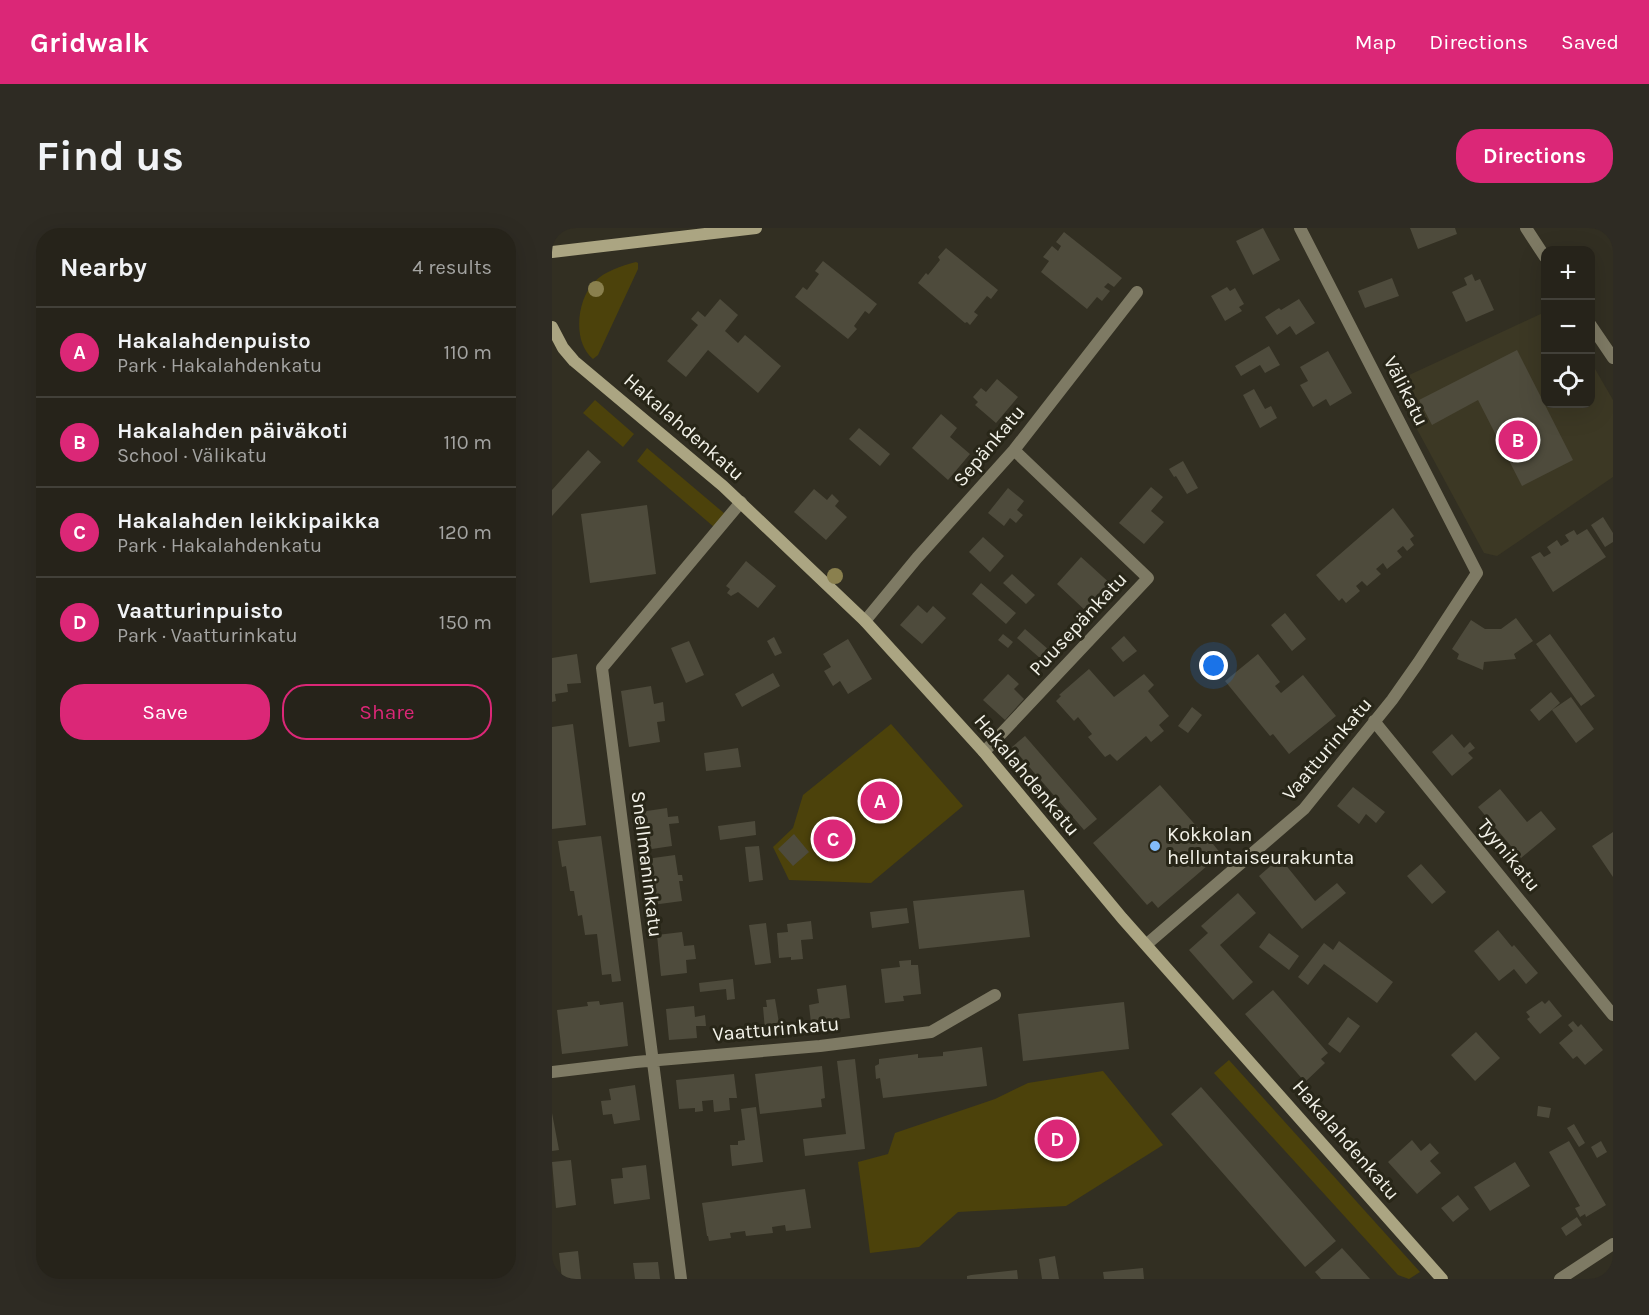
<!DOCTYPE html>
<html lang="en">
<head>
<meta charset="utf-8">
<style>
	body { margin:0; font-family:Karla,sans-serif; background:#2e2b23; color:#f1f3f6 }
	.controls { position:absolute; right:18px; top:18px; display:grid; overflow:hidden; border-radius:12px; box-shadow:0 6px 24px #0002 }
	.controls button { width:54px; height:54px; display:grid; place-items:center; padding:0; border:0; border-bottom:2px solid #424039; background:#26231a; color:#f1f3f6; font:30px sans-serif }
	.you { position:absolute; left:662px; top:438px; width:21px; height:21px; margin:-15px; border:4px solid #fff; border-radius:50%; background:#1a73e8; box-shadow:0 0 0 9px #1a73e833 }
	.badge { display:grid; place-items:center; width:39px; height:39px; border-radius:50%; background:#db2777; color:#fff; font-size:20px; font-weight:700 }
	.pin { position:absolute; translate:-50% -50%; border:3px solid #fff; box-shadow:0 2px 6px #0006 }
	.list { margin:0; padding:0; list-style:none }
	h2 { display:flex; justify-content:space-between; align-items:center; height:78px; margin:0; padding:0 24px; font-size:26px }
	h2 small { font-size:20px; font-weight:400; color:#a4a4a2 }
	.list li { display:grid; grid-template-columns:39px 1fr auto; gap:18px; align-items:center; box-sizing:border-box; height:90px; padding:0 24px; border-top:2px solid #424039 }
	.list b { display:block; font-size:22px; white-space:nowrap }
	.list p { margin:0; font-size:20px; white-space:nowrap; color:#a4a4a2 }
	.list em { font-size:20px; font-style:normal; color:#a4a4a2 }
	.actions { display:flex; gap:12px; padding:18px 24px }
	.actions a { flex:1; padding:14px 0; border:2px solid #db2777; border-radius:24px; text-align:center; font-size:21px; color:#db2777 }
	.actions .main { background:#db2777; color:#fff }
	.icon { flex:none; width:33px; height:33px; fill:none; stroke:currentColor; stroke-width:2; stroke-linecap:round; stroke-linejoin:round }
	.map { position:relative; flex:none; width:1061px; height:1051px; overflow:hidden; border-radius:24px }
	header { display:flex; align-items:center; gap:36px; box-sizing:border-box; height:84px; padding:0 30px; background:#db2777; color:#fff }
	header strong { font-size:28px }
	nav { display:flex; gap:33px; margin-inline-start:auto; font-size:21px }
	.intro { display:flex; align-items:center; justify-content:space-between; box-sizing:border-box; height:144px; padding:0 36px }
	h1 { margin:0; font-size:42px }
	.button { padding:15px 27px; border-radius:24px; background:#db2777; color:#fff; font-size:21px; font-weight:700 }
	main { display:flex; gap:36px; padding:0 36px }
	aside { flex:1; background:#26231a; border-radius:24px; box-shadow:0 6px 24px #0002 }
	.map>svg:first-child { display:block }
	.built { fill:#3c3824 }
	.green { fill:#4c420b }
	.building { fill:#4e4b3c }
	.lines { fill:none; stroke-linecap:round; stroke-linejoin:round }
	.street { stroke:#7e7a64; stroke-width:12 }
	.secondary { stroke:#aba582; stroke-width:12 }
	.tree { fill:#8a804e }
	.poi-dot { fill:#82bcfa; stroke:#282618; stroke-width:2 }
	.labels { text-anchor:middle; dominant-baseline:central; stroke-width:6; stroke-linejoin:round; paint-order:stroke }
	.street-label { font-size:20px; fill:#f3f2e9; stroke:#282618 }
	.poi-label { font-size:20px; fill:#f3f2e9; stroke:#282618; text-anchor:start }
</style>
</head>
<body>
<header>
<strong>Gridwalk</strong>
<nav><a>Map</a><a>Directions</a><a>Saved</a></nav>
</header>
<div class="intro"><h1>Find us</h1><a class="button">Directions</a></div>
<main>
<aside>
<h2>Nearby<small>4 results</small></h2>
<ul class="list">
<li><span class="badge">A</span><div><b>Hakalahdenpuisto</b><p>Park · Hakalahdenkatu</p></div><em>110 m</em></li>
<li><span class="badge">B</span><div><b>Hakalahden päiväkoti</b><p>School · Välikatu</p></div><em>110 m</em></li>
<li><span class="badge">C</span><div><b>Hakalahden leikkipaikka</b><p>Park · Hakalahdenkatu</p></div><em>120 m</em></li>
<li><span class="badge">D</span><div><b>Vaatturinpuisto</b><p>Park · Vaatturinkatu</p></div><em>150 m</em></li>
</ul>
<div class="actions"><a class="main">Save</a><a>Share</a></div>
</aside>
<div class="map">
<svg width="1061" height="1051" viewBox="0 0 1061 1051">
	<rect width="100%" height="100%" fill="#322f22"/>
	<path class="built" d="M993,84V176H1038L1039,134L1061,172V249L945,328L932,325L840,155Z"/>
	<path class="green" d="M84,34L86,35V41L46,127L41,131C20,114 25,72 42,54C53,43 69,38 84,34Z
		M43,172L82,206L71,219L31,185Z
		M95,220L173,286L162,299L85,233Z
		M339,496L411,578L319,655L237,652L221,619L241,600L251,567Z
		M677,832L868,1044L857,1051L846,1047L662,845Z
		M551,843L611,917L514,978L406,984L367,1019L318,1025L306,934L336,926L343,905L443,871L476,855Z"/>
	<path class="building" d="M711,0L728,32L701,47L684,13Z
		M858,0H903L905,6L866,21Z
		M512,4L570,50L562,59L556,55L552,59L558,63L550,73L545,69L535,81L489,44L497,33L491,29L500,18L506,23L509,18L504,14Z
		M394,20L446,62L439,71L435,68L422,84L426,87L418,97L415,94L413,95L366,55L374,45L376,47L388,32L386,29Z
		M271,33L325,76L317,86L313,83L302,98L305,101L296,111L243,69L251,59L255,62L267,46L263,43Z
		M920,46L923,53L928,51L942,82L914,94L900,64L915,57L912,50Z
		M840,50L847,68L813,80L806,63Z
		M675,59L678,63L683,60L692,76L687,79L690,83L673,93L659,68Z
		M168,71L186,87L173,103L186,115L193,107L229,138L206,165L156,122L134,149L115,133L146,97L139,91L146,83L153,89Z
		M747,71L763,95L744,107L738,98L725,107L713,89L727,80L729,82Z
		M717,118L728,137L713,145L708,137L689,148L683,138Z
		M965,122L1021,232L970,258L926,172L880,197L867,172Z
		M776,123L800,165L778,178L774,171L761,179L748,157L756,153L748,139Z
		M445,151L466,169L444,195L423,177L426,174L421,169L429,160L434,164Z
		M702,161L713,181L719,178L725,190L708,200L691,167Z
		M389,186L405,200L398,209L418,226L396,252L360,220Z
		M307,200L338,226L328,238L297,211Z
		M36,222L49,234L0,288V262Z
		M631,233L646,260L635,266L624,248L622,249L617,241Z
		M599,259L611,269L599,283L612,294L592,316L567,295Z
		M456,260L472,273L465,282L471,287L464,295L458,290L452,298L436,285Z
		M262,261L275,272L280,266L287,273L283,278L295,289L274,312L242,284Z
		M95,277L104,346L38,355L29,286Z
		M841,280L862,308L858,311L862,317L855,323L851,318L845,323L850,329L835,341L831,335L824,341L829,346L815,358L810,353L804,358L808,363L794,375L790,370L787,373L764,347Z
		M1051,289L1061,305V314L1053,319L1039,297Z
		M1035,301L1054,329L1001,364L979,329L988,324L992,329L999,325L995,319L1005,312L1009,318L1017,313L1013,307L1022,302L1025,307Z
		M431,309L452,328L438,344L417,324Z
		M529,329L561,358L536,385L505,356Z
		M194,333L224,358L206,380L186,364L179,368L175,365L178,361L174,358Z
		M460,346L483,367L474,376L451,355Z
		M429,355L464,385L454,396L420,366Z
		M366,377L375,385L381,378L394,390L370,416L348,397Z
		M733,385L754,411L740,423L719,397Z
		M964,390L981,413L962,426L964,431L932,434L931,442L905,431L907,426L900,421L919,392L933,401H949Z
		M473,401L497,422L489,431L465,410Z
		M451,406L461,414L456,420L446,412Z
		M998,406L1043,468L1029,478L984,416Z
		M572,408L585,423L571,434L559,420Z
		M222,409L230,425L223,428L215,413Z
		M296,411L320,451L296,466L288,453L281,458L272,443L279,439L271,426Z
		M137,413L152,447L134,455L119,420Z
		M25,426L29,455L15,456L16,464L3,466L4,473L0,474V430Z
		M706,426L728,454L723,458L729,465L751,447L784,488L737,526L721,506L718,508L673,453Z
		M537,441L562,469L592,446L602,457L596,463L617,488L607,497L612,503L599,514L594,508L565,533L558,526L553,529L536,509L540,506L526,489L522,493L504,473L509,468L507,467Z
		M221,445L228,458L190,479L183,466Z
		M456,446L467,456L462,461L472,471L453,492L431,472Z
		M99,458L102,476L111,474L113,493L105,494L108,514L77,519L69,463Z
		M999,464L1008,475L987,493L978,482Z
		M1019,469L1042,501L1024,515L1000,482Z
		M640,479L650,487L636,505L626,498Z
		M21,496L34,597L0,601V499Z
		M900,506L912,520L918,514L923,520L916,525L921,530L900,548L880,524Z
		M473,508L545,591L532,602L460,519Z
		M186,520L189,539L154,543L152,525Z
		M608,557L647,601L637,610L642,615L653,606L669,626L606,680L600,673L595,677L541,615Z
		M801,559L833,584L824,595L814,586L807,596L785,578Z
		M948,561L975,594L989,583L1004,601L969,630L926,579Z
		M115,580L116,589L126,588L127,595L117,596L120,618L93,622L88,584Z
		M203,593L204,607L168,612L166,598Z
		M1061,604V649L1040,618Z
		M242,606L257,624L241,638L226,621Z
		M49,608L69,753L60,754L59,746L50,747L45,706L33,707L30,687L26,688L22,663H18L14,638L10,639L6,613Z
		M207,618L211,652L197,654L193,619Z
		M123,627L126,647H130L131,653H127L130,673L100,677L94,631Z
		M728,630L763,673L785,655L794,665L750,701L707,648Z
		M869,636L894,664L880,676L855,648Z
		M472,662L478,709L367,721L361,673Z
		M686,665L704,685L668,717L701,754L681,772L637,722L656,705L649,698Z
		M355,680L357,695L320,700L318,684Z
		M259,693L261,711L249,712L251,731L239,732V729L227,730L225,705L236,704L235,696Z
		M214,695L219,735L203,737L197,697Z
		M946,702L960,719L962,717L986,745L974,756L962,741L947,753L922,723Z
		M130,704L132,718L142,717L144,731L134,732L135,745L109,748L105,707Z
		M717,705L747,728L737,742L707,719Z
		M787,713L841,754L825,775L772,736L756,757L746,749L772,715L781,722Z
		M359,732V737H366L369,766L351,768L352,773L333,775L329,741L348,739L347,733Z
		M181,751L183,771L175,772L174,761L148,764L147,755Z
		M294,757L298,790L259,795L257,777L267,775L265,761Z
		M721,762L776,825L769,831L773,835L753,854L693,786Z
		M223,771L228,801L213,802L211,779H215L214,772Z
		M997,772L1010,788L988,806L975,791L978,789L974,784L990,773L993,776Z
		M47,773L48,777L71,774L76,818L10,826L5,782L36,778L35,774Z
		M572,774L577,821L471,833L466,786Z
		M142,778L143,789L153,787L154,798H144L145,810L117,812L114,781Z
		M796,789L808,798L788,825L776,816Z
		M1021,793L1026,799L1029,796L1051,822L1033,837L1025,828L1021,831L1007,815L1021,803L1016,797Z
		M924,804L948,830L923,853L899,827Z
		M430,819L435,858L331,870L328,850L324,851L323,838L327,836V831L366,826V830L391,828V824Z
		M303,831L313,921L253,928L251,911L294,906L285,833Z
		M270,838L273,870L269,871L270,879L208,886L203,846Z
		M182,846L185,870H177L178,882L162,884L161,872L150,873L151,883L143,884V880L127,881L124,852Z
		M83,857L88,892L62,896L60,886L51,887L49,873L59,872L57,861Z
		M649,859L784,1013L753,1039L619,886Z
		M986,878L999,880L997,890L985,888Z
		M204,879L211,934L180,938L178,917H186V913L193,912L189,881Z
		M0,885L7,922L0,923Z
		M1022,896L1033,915L1027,919L1015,900Z
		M860,912L869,923L878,915L887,925L878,933L889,945L865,966L836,934Z
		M1017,913L1054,977L1034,989L1033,986L1028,989L1023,980L1028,978L997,924Z
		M1049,913L1055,924L1045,930L1039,919Z
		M19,932L24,977L4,980L0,934Z
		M963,934L978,958L938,983L922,959Z
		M94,937L98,971L62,976L59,951L71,950L70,940Z
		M253,961L259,1000L234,1003L233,997L220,999L221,1005L194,1008L193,1003L178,1005L179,1010L157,1013L156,1008H155L150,975Z
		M906,967L917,981L901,994L889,980Z
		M1025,989L1030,997L1014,1008L1009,1000Z
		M790,1020L818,1051H769L763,1044Z
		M26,1023L29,1051H10L7,1025Z
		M503,1028L507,1051H490L487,1031Z
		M106,1034L108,1051H83L81,1035Z
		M591,1040L592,1051H552L551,1044Z
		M465,1042L466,1051H415V1048L419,1047Z"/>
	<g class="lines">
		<path class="street" d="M974,0L993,29
			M1038,96L1061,130
			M313,393L365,330L462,222L585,64
			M822,493L1061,787
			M432,524L596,350L462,222
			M595,716L752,581L840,472L866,435L925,345L748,0
			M0,844L84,834L268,818L379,804L443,767
			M129,1051L50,440L189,274
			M1008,1051L1061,1016"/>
		<path class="secondary" d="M0,24L204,0
			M0,99L11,120L22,133L171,258L313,393L432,524L570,690L890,1051"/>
	</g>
	<g class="tree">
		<circle cx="44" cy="61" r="8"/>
		<circle cx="283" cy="348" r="8"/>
	</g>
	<circle class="poi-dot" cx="603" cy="618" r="6"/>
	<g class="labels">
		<g class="street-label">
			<text transform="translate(854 163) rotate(63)">Välikatu</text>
			<text transform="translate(132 199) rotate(41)">Hakalahdenkatu</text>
			<text transform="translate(437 218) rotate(-50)">Sepänkatu</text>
			<text transform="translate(526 396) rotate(-47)">Puusepänkatu</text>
			<text transform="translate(775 521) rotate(-50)">Vaatturinkatu</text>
			<text transform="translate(475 547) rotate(50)">Hakalahdenkatu</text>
			<text transform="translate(957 627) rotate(51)">Tyynikatu</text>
			<text transform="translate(95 636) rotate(83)">Snellmaninkatu</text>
			<text transform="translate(224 801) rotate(-5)">Vaatturinkatu</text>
			<text transform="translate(794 912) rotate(49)">Hakalahdenkatu</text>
		</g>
		<g class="poi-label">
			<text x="615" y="606">Kokkolan<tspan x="615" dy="23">helluntaiseurakunta</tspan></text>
		</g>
	</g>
</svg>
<div class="controls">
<button>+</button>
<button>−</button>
<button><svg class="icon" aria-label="locate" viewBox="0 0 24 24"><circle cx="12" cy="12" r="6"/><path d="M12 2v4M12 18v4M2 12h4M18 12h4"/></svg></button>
</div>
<div class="you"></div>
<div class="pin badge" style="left:328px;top:573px">A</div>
<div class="pin badge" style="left:966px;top:212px">B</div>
<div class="pin badge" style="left:281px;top:611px">C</div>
<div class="pin badge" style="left:505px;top:911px">D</div>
</div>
</main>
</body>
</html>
